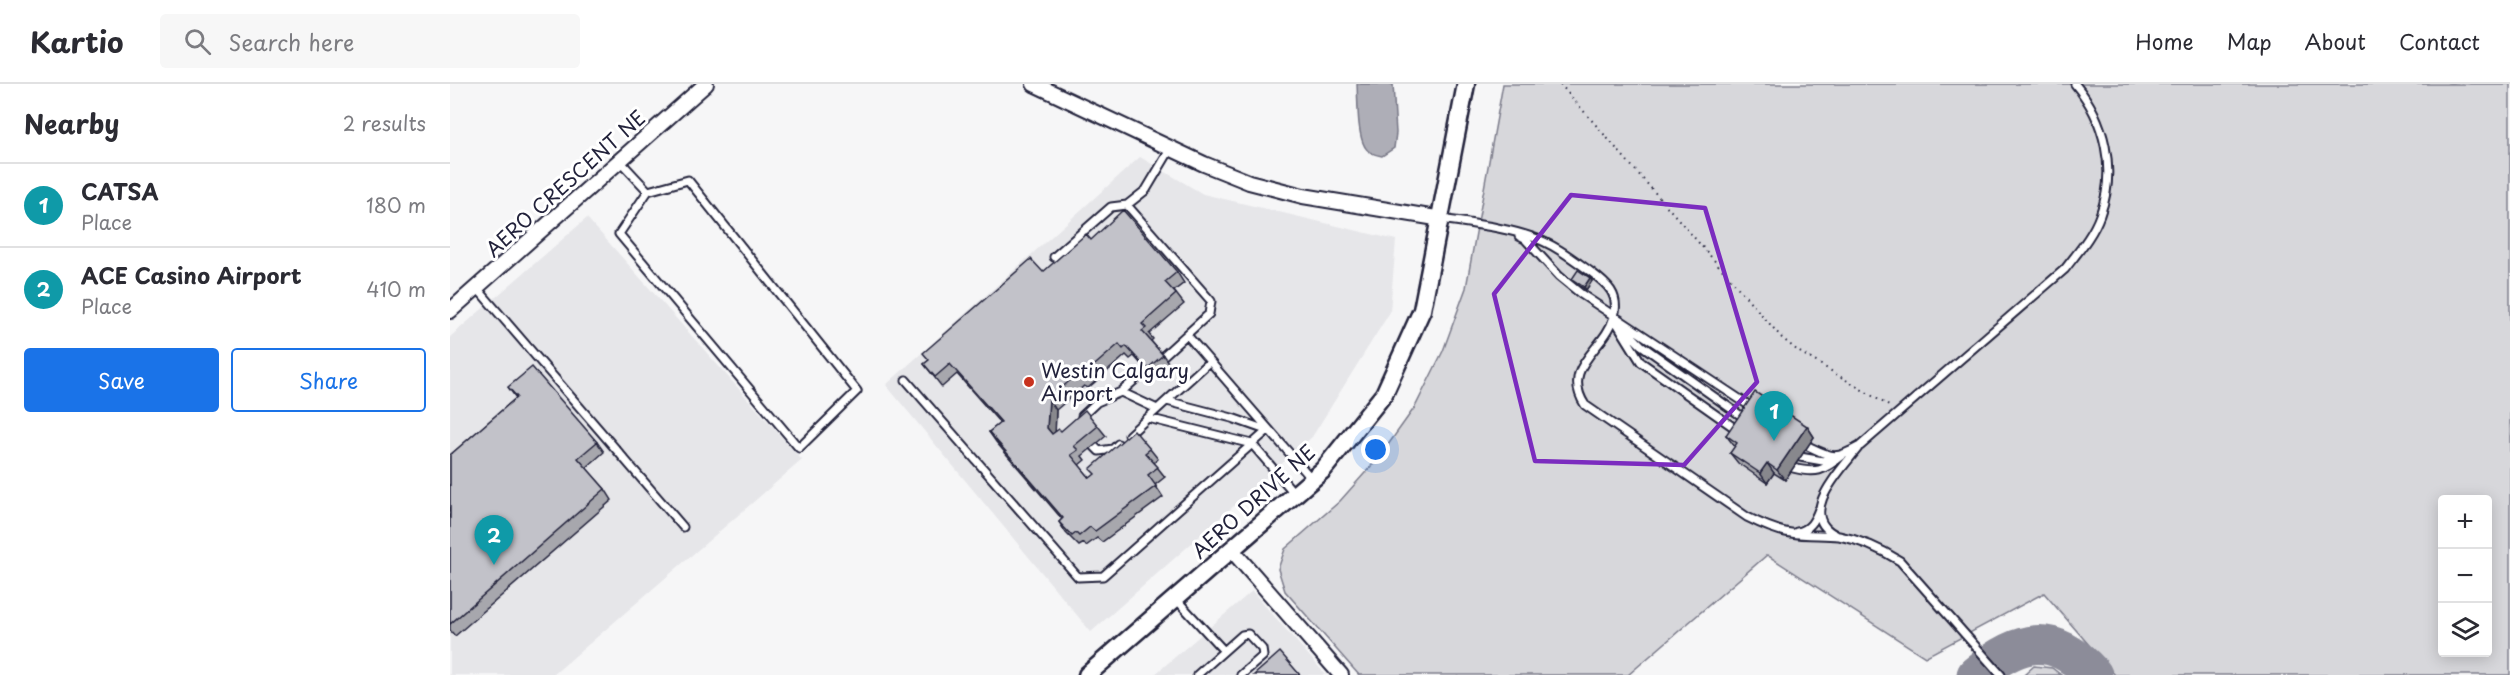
<!DOCTYPE html>
<html lang="en">
<head>
<meta charset="utf-8">
<style>
	body { margin:0; font-family:"Playpen Sans",sans-serif; background:#f7f7f7; color:#2b2b33 }
	.controls { position:absolute; right:18px; bottom:18px; display:grid; overflow:hidden; border-radius:6px; box-shadow:0 3px 15px #0003 }
	.controls button { width:54px; height:54px; display:grid; place-items:center; padding:0; border:0; border-bottom:2px solid #e1e1e2; background:#fff; color:#2b2b33; font:30px sans-serif }
	.you { position:absolute; left:926px; top:366px; width:21px; height:21px; margin:-15px; border:4px solid #fff; border-radius:50%; background:#1a73e8; box-shadow:0 0 0 9px #1a73e833 }
	.badge { display:grid; place-items:center; width:39px; height:39px; border-radius:50%; background:#1a73e8; color:#fff; font-size:20px; font-weight:700 }
	.pin { position:absolute; translate:-50% -50px; filter:drop-shadow(0 2px 3px #0008) }
	.pin::after { content:''; position:absolute; top:32px; width:21px; height:18px; background:inherit; clip-path:polygon(0 0,100% 0,50% 100%) }
	.list { margin:0; padding:0; list-style:none }
	h2 { display:flex; justify-content:space-between; align-items:center; height:78px; margin:0; padding:0 24px; font-size:26px }
	h2 small { font-size:20px; font-weight:400; color:#7c7c81 }
	.list li { display:grid; grid-template-columns:39px 1fr auto; gap:18px; align-items:center; box-sizing:border-box; height:84px; padding:0 24px; border-top:2px solid #e1e1e2 }
	.list b { display:block; font-size:22px; white-space:nowrap }
	.list p { margin:0; font-size:20px; white-space:nowrap; color:#7c7c81 }
	.list em { font-size:20px; font-style:normal; color:#7c7c81 }
	.actions { display:flex; gap:12px; padding:18px 24px }
	.actions a { flex:1; padding:14px 0; border:2px solid #1a73e8; border-radius:6px; text-align:center; font-size:21px; color:#1a73e8 }
	.actions .main { background:#1a73e8; color:#fff }
	.icon { flex:none; width:33px; height:33px; fill:none; stroke:currentColor; stroke-width:2; stroke-linecap:round; stroke-linejoin:round }
	.map { position:relative; flex:none; width:2060px; height:591px; overflow:hidden }
	header { display:flex; align-items:center; gap:36px; box-sizing:border-box; height:84px; padding:0 30px; background:#fff; border-bottom:2px solid #e1e1e2 }
	header strong { font-size:28px }
	nav { display:flex; gap:33px; margin-inline-start:auto; font-size:21px }
	.search { width:420px; height:54px; background:#f7f7f7; display:flex; align-items:center; gap:15px; box-sizing:border-box; padding:0 21px; border-radius:6px; color:#7c7c81; font-size:22px }
	main { display:flex }
	aside { flex:1; background:#fff }
	.map>svg:first-child { display:block }
	.built { fill:#e6e6e9 }
	.green { fill:#d7d7db; stroke:#7c7c8b; stroke-width:1.5; fill-rule:evenodd }
	.water { fill:#aeaeb7; stroke:#767685; stroke-width:1.5 }
	.lines { fill:none; stroke-linecap:round; stroke-linejoin:round }
	.taxiway { stroke:#8c8c99; stroke-width:39 }
	.service-casing { stroke:#22223b; stroke-width:11 }
	.minor-casing { stroke:#22223b; stroke-width:18 }
	.tertiary-casing { stroke:#22223b; stroke-width:21 }
	.path { stroke:#22223b; stroke-width:2; stroke-dasharray:1.5 4.5; stroke-linecap:butt }
	.service { stroke:#fff; stroke-width:7 }
	.minor { stroke:#fff; stroke-width:14 }
	.tertiary { stroke:#fff; stroke-width:16 }
	.wall { fill:#a7a7ad; stroke:#22223b; stroke-width:1.5 }
	.shaded-wall { fill:#88888d; stroke:#22223b; stroke-width:1.5 }
	.building { fill:#c2c2c9; stroke:#22223b; stroke-width:1.5 }
	.marked { fill:none; stroke:#7b2cbf; stroke-width:4.5; stroke-linejoin:round }
	.poi-dot { fill:#c8321e; stroke:#fff; stroke-width:2 }
	.labels { text-anchor:middle; dominant-baseline:central; stroke-width:6; stroke-linejoin:round; paint-order:stroke }
	.street-label { font-size:20px; fill:#22223b; stroke:#fff }
	.poi-label { font-size:20px; fill:#22223b; stroke:#fff; text-anchor:start }
</style>
</head>
<body>
<header>
<strong>Kartio</strong>
<div class="search"><svg class="icon" aria-label="search" viewBox="0 0 24 24"><circle cx="10" cy="10" r="6"/><path d="M15 15l6 6"/></svg>Search here</div>
<nav><a>Home</a><a>Map</a><a>About</a><a>Contact</a></nav>
</header>
<main>
<aside>
<h2>Nearby<small>2 results</small></h2>
<ul class="list">
<li><span class="badge" style="background:#0f9aa8">1</span><div><b>CATSA</b><p>Place</p></div><em>180 m</em></li>
<li><span class="badge" style="background:#0f9aa8">2</span><div><b>ACE Casino Airport</b><p>Place</p></div><em>410 m</em></li>
</ul>
<div class="actions"><a class="main">Save</a><a>Share</a></div>
</aside>
<div class="map">
<svg width="2060" height="591" viewBox="0 0 2060 591">
	<rect width="100%" height="100%" fill="#f6f6f7"/>
	<filter id="ink" filterUnits="userSpaceOnUse"><feTurbulence type="fractalNoise" baseFrequency=".0167" numOctaves="2"/><feDisplacementMap in="SourceGraphic" scale="12" xChannelSelector="R" yChannelSelector="G"/><feConvolveMatrix kernelMatrix="1 2 1 2 8 2 1 2 1" color-interpolation-filters="sRGB"/></filter>
	<g filter="url(#ink)">
		<path class="built" d="M690,73L753,110L946,156L940,228L862,353L641,548L436,301Z
			M137,134L352,376L103,591H0V253Z
			M802,507L876,591H704Z"/>
		<path class="green" d="M1053,0H2060V591H1665L1594,509L1475,573L1317,471L1178,591H909L835,507L828,485L835,465L890,417L930,372L965,323L993,267L1016,204ZM1992,416H2038V568H1992Z
			M1584,582L1602,584L1611,591H1574Z"/>
		<path class="water" d="M907,0H943L946,49L944,64L932,72C926,71 918,69 915,63C907,50 908,16 907,0Z"/>
		<g class="lines">
			<path class="taxiway" d="M1526,591C1568,555 1603,546 1643,591"/>
			<defs>
				<path id="service" d="M169,76L198,107L169,150L349,364L407,307L238,96L198,107
					M677,121L696,106L721,64
					M992,135C1022,140 1054,143 1082,153C1104,160 1123,175 1141,188C1157,200 1170,210 1164,233C1155,266 1110,282 1135,321L1297,433C1311,440 1326,447 1341,449C1357,452 1373,450 1389,452C1411,456 1431,465 1450,477L1551,591
					M1069,152L1075,155L1109,192L1131,210L1303,324
					M604,173L661,123L677,121L761,217L759,230L713,272
					M27,204L233,443
					M1165,236L1191,278L1289,347
					M1174,244L1191,261L1297,336
					M737,251L861,394
					M456,296L628,493L653,492L818,346
					M671,308L707,325
					M717,317L782,334L816,346
					M632,332L647,318L671,308L696,286
					M698,334L802,360L845,410
					M679,351L759,278
					M644,362L649,367L663,365L668,360
					M1358,362C1383,374 1385,376 1410,362L1615,185C1628,168 1643,151 1650,131C1667,86 1655,36 1625,0
					M1350,373L1373,377L1383,373
					M1343,384C1367,390 1373,387 1392,372
					M1347,448C1360,446 1365,436 1369,425
					M1386,451C1345,431 1392,385 1408,364
					M726,515L774,567L792,551L798,550L812,565L813,572L791,591
					M747,591L774,567"/>
				<path id="minor" d="M584,0L754,80L799,98L853,112L992,135
					M0,227L256,0
					M781,465L891,591"/>
				<path id="tertiary" d="M637,591L873,386L934,310L972,226L1016,0"/>
			</defs>
			<use href="#service" class="service-casing"/>
			<use href="#minor" class="minor-casing"/>
			<use href="#tertiary" class="tertiary-casing"/>
			<path class="path" d="M1110,0L1332,254L1348,267L1439,322"/>
			<use href="#service" class="service"/>
			<use href="#minor" class="minor"/>
			<use href="#tertiary" class="tertiary"/>
		</g>
		<path class="wall" d="M641,156L727,188L734,199L724,207L734,220L699,250L703,255L701,257L713,271L720,281L704,295L684,272L680,275L676,271L638,304L634,302L606,326L605,348L648,342L656,352L632,372L635,376L629,381L640,394L700,365L708,375L704,379L715,393L705,401L713,413L652,458L647,454L636,462L634,459L629,462L616,449L609,438L612,435L546,358L539,348L550,339L507,290L492,303L474,280L593,188Z
			M1140,194L1142,197L1136,206L1124,198L1122,195Z
			M58,303L147,358L154,368L136,384L155,405L162,416L5,552L0,546V371L66,314Z
			M1357,342L1364,353L1335,396L1324,389L1317,399L1288,379L1280,369L1285,363L1276,351Z"/>
		<path class="shaded-wall" d="M1140,194L1142,197L1136,206L1134,203Z
			M599,315L606,326L605,354L597,344Z
			M1357,342L1364,353L1335,396L1327,386Z
			M1317,379L1324,389L1317,399L1310,389Z"/>
		<path class="building" d="M673,126L727,188L715,198L726,210L692,240L696,244L692,247L713,271L697,285L676,262L673,265L669,260L631,293L626,291L599,315L597,344L602,350L609,345L611,347L635,326L648,342L624,362L628,366L621,371L640,394L645,390L640,385L684,346L700,365L695,369L708,383L698,391L706,402L645,447L640,443L629,452L626,449L622,452L609,438L613,434L539,348L551,338L500,280L485,293L474,280L479,276L473,269L581,175L593,188L636,150L641,156Z
			M1128,186L1140,194L1134,203L1122,195Z
			M82,283L147,358L128,374L155,405L0,540V371L67,313L58,303Z
			M1305,308L1357,342L1327,386L1317,379L1310,389L1280,369L1287,359L1276,351Z
			M830,568L850,591H804Z"/>
	</g>
	<path class="marked" d="M1121,111L1255,124L1307,298L1234,381L1085,377L1044,210Z"/>
	<circle class="poi-dot" cx="579" cy="298" r="6"/>
	<g class="labels">
		<g class="street-label">
			<text transform="translate(115 99) rotate(-42)">AERO CRESCENT NE</text>
			<text transform="translate(803 417) rotate(-42)">AERO DRIVE NE</text>
		</g>
		<g class="poi-label">
			<text x="591" y="286">Westin Calgary<tspan x="591" dy="23">Airport</tspan></text>
		</g>
	</g>
</svg>
<div class="controls">
<button>+</button>
<button>−</button>
<button><svg class="icon" aria-label="layers" viewBox="0 0 24 24"><path d="M12 4l9 5-9 5-9-5zM3 14l9 5 9-5"/></svg></button>
</div>
<div class="you"></div>
<div class="pin badge" style="left:1324px;top:357px;background:#0f9aa8">1</div>
<div class="pin badge" style="left:44px;top:481px;background:#0f9aa8">2</div>
</div>
</main>
</body>
</html>
